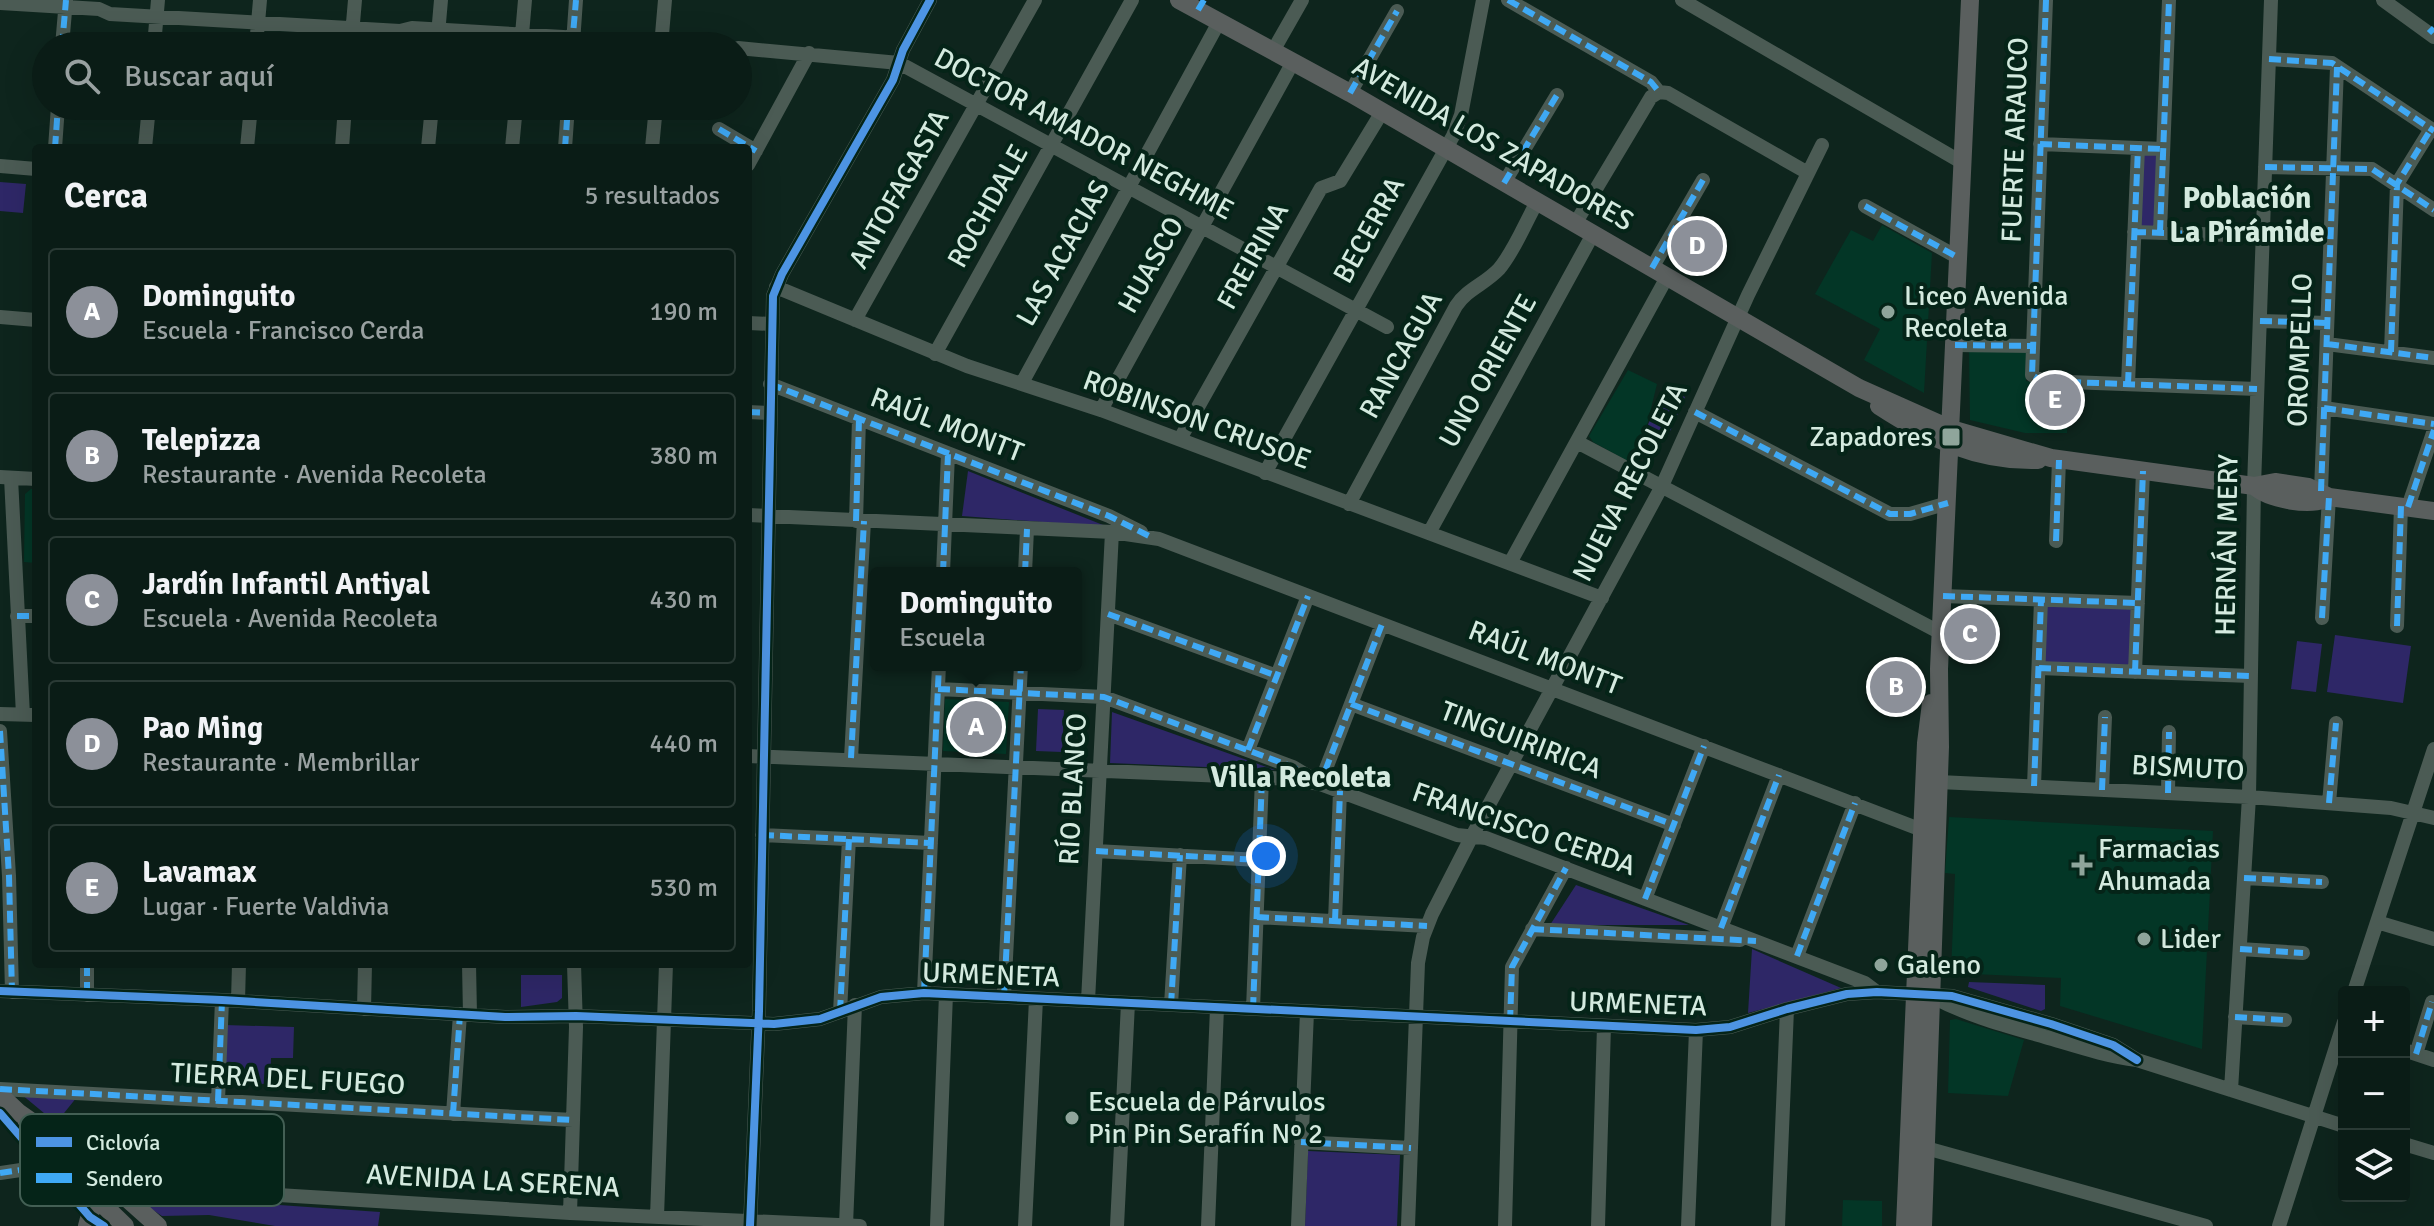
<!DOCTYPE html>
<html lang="es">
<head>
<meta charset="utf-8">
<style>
	body { margin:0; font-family:Signika,sans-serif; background:#182923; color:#f1f3f6 }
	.controls { position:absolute; right:24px; bottom:24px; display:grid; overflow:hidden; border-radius:8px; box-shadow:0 8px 32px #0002 }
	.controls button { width:72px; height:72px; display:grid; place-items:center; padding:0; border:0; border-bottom:2px solid #2a3a35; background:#0a1c16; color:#f1f3f6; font:40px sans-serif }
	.you { position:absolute; left:1266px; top:856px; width:28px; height:28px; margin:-20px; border:6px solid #fff; border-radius:50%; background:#1a73e8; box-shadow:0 0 0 12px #1a73e833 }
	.badge { display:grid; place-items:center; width:52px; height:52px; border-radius:50%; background:#8c9099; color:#fff; font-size:26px; font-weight:700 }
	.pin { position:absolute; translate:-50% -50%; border:4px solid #fff; box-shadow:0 2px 8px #0006 }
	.popup { position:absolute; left:870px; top:567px; width:212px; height:104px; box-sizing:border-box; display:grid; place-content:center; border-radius:8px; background:#0a1c16; filter:drop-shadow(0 2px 6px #0005); font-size:26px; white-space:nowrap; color:#99a1a1 }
	.popup b { font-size:30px; color:#f1f3f6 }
	.popup::after { content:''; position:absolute; left:50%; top:100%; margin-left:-16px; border:16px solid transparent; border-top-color:#0a1c16 }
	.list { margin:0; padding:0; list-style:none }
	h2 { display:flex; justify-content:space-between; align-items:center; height:104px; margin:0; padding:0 32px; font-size:34px }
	h2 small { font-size:26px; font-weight:400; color:#99a1a1 }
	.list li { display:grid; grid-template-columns:52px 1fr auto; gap:24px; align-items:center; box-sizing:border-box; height:128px; margin:0 16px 16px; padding:0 16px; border:2px solid #2a3a35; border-radius:8px }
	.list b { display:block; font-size:30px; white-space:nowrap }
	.list p { margin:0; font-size:26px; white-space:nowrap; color:#99a1a1 }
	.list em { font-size:26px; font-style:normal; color:#99a1a1 }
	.icon { flex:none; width:44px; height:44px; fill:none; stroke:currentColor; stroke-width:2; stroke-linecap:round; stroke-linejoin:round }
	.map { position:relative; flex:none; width:2434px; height:1226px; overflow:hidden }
	.search { position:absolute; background:#0a1c16; box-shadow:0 8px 32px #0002; left:32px; top:32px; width:720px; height:88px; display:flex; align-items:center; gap:20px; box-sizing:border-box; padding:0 28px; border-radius:44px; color:#99a1a1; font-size:30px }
	.panel { position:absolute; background:#0a1c16; box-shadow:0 8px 32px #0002; left:32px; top:144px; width:720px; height:824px; border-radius:8px }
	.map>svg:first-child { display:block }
	.built { fill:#033626 }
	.green { fill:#2e2767 }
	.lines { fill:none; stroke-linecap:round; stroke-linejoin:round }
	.minor { stroke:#4b5b54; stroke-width:14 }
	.major { stroke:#5a5f5e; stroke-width:18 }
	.quiet { stroke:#3fa9f5; stroke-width:6; stroke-dasharray:12 6; stroke-linecap:butt }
	.cycleway-casing { stroke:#052418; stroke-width:13 }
	.cycleway { stroke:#4d94e3; stroke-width:8 }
	.poi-dot { fill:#8fa59b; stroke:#052418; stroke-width:3 }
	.labels { text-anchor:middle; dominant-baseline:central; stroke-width:8; stroke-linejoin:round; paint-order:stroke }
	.street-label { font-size:28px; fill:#d4eadf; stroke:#052418 }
	.poi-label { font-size:28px; fill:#d4eadf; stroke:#052418; text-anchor:start }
	.neighbourhood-label { font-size:30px; font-weight:bold; fill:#d4eadf; stroke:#052418 }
	.key { fill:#052418; stroke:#435f54; stroke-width:2 }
	.key-label { font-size:22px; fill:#d4eadf }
</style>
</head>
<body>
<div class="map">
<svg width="2434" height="1226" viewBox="0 0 2434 1226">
	<rect width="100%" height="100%" fill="#0e251d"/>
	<path class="built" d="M1882,225L1932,253L1924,393L1864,360L1880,329L1815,294L1851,230L1873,241Z
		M1969,351L2028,352L2026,381L2070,386L2067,433H2025L1970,420Z
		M1628,370L1657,384L1637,466L1593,442L1589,436Z
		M31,489H36V563L24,562L25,494Z
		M945,699L1009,702L1006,754L943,751Z
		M1949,817L2213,831L2202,1049L2060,1006L2061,978L1951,973L1955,874L1945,873Z
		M1956,1019L2024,1040L2008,1096L1948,1093L1950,1020Z
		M1843,1200L1882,1201V1226H1842Z"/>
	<path class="green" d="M2158,151L2155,227L2141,226V156Z
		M0,182L26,184L23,213L0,211Z
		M1663,388L1685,397L1668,436L1647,427Z
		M968,471L1108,527L962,516Z
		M2043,605L2132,607L2131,665L2041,663Z
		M2335,635L2411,646L2403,703L2327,692Z
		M2297,641L2322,644L2316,692L2291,689Z
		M1038,709L1064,710L1062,752L1036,751Z
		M1112,712L1275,770L1110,763Z
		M1576,885L1689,925H1550Z
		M1752,949L1841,988L1748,1013Z
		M521,975H562V998L557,1002L521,1007Z
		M1969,982L2045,985V1009L2041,1011L1968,987Z
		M225,1025L294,1027L293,1058H271L270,1084L223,1083Z
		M21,1094L77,1097L56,1123Z
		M1308,1151L1400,1155L1397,1226H1305Z
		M150,1196L380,1212L378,1226H275L209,1215L162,1216L144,1204Z"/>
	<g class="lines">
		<path class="minor" d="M1508,0L1651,82L1659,92L1668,93L1808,173
			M1682,0L1963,163
			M2046,0L2032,375L2042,381L2257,389
			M2383,0L2434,37
			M0,3L99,9L110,14L400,31L412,28L717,46
			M573,43L576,0
			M62,46L66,0
			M154,46L158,0
			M256,46L260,0
			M351,46L355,0
			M437,46L441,0
			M521,46L525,0
			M661,46L665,0
			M738,48L899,63L1387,327
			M1273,51L1302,0
			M2269,59L2332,63L2434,131
			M1350,93L1397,11
			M719,129L756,151
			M2040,144L2163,149
			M55,148L58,106
			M145,148L149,106
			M247,148L251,106
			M342,148L345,106
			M428,148L432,106
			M512,148L516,106
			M565,148L568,106
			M652,148L656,106
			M748,165L809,53
			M0,166L36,169
			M2265,167L2372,169L2434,210
			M1504,183L1557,95
			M1865,206L1959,258
			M1575,224L1651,97L1659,92
			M2134,232L2263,236
			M2160,232L2169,0
			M1652,268L1703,180
			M776,287L967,366L1101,410L1602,598
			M0,317L36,320
			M855,320L1035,0
			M2260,321L2327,323
			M748,323L771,324
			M2327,344L2434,358
			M1955,345L2033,346
			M2391,352L2397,184L2431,129
			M935,354L1132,0
			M1022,383L1219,22
			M770,384L1109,516L1141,532
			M2128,384L2138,148
			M2324,408L2434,424
			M1101,410L1293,62
			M748,412L769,413
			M1695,412L1890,514H1910L1948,503
			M1180,439L1321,188L1340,181L1382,112
			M1577,442L1941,633
			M1265,473L1453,136L1461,115L1483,0
			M0,477L36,479
			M11,478L23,715
			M2321,491L2337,67
			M1349,504L1456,306C1467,289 1485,284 1499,269C1515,250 1525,223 1537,202
			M2408,507L2434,430
			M748,515L1112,532L1159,539L1922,830
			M856,521L859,419
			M1429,533L1593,234
			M2056,541L2059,460
			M1510,563L1667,277
			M943,573L948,454
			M1025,573L1027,529
			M1943,596L2138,603
			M1108,614L1277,676
			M17,616H36
			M2322,618L2329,497
			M2397,626L2401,506
			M2039,668L2251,676
			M2135,672L2143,471
			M938,689L1104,697L1293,767L1313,779
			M1351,704L1674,825
			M0,714L36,715
			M0,731L9,876L12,992
			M1248,750L1308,596
			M748,756L1293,779L1320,784L1457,835L1486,838L1865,983L1877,992
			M851,758L864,521
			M1939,782L2249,797L2391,808L2434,818
			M1320,784L1382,624
			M2034,786L2041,600
			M2102,790L2105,717
			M2168,793L2169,732
			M2329,803L2336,723
			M762,835L931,843
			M1096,851L1259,860
			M2244,878L2322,882
			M1645,899L1704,746
			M1257,917L1427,926
			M1335,921L1340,791
			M2377,922L2434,939
			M1721,928L1779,775
			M1532,929L1740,940
			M2240,949L2303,953
			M1797,956L1855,803
			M87,964V995
			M469,964L470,1015
			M0,991L222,1000L505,1017L576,1016L774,1024L820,1019L881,997L924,993L1696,1030L1730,1027L1787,1009L1847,994L1877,992L1952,996L2051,1024L2113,1045L2137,1060
			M2354,992L2434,749
			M924,993L939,665
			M1004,997L1021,665
			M1933,997C1968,1016 2007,1026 2045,1037C2076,1046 2105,1056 2137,1060L2344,1126
			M238,1001L239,964
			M1088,1001L1112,532
			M1171,1005L1180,855
			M364,1009L365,964
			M1253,1009L1262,778
			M840,1012L849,839
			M2235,1017L2285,1020
			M2404,1050L2434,1060
			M2416,1054L2432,1002
			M0,1089L573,1120
			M2231,1090L2249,797L2254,486L2271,0
			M218,1101L222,1000
			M453,1114L460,1014
			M1301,1142L1411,1148
			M2404,1144L2434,1153
			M1926,1148L2206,1226
			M0,1173L61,1164
			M124,1194L136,1188L151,1187L570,1213L860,1226
			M570,1213L576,1027L574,964
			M657,1217L666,964
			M846,1225L855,1005
			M750,1226L759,1011L773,296L782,274L893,80L903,50L930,0
			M937,1226L946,994
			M1025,1226L1036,999
			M1117,1226L1128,1003
			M1208,1226L1217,1008
			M1298,1226L1307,1012
			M1408,1226L1418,963L1423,937L1432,914L1472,836L1662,486L1748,295L1822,145
			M1505,1226L1512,967L1566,868
			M1598,1226L1604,1026
			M1688,1226L1696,1030
			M1778,1226L1787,1009
			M2279,1226L2344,1022"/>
		<path class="major" d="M1179,0L1350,93L1859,388L1951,429L2051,458L2254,486L2275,482L2308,487L2329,497L2434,511
			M1879,406C1928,438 1978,462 2038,460
			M2254,486C2268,499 2312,508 2329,497
			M0,1095L18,1112L76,1153L158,1226
			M27,1124L61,1164L125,1226
			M87,1226L91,1211L89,1191
			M1905,1226L1926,743L1931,703
			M1923,1226L1940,747L1939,669L1970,0"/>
		<path class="quiet" d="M1508,0L1651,82L1659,92
			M2046,0L2032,375L2042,381L2257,389
			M1198,10L1204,0
			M2429,33L2434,28
			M62,46L66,0
			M572,46L576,0
			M2269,59L2332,63L2434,131
			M1350,93L1397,11
			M719,129L756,151
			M2040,144L2163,149
			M55,148L58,106
			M565,148L568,106
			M2265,167L2372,169L2434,210
			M1504,183L1557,95
			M1865,206L1959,258
			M2134,232L2263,236
			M2160,232L2169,0
			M1652,268L1703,180
			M2260,321L2327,323
			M2327,344L2434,358
			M1955,345L2033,346
			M2391,352L2397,184L2431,129
			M770,384L1109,516L1149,536
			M2128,384L2138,148
			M2324,408L2434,424
			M748,412L769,413
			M1695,412L1890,514H1910L1948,503
			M2321,491L2337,67
			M2408,507L2434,430
			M856,521L859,419
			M2056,541L2059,460
			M943,573L948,454
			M1025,573L1027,529
			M1943,596L2138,603
			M1108,614L1277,676
			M17,616H36
			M2322,618L2329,497
			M2397,626L2401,506
			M2039,668L2251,676
			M2135,672L2143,471
			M938,689L1104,697L1293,767L1320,784L1382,624
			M1351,704L1674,825
			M0,731L9,876L12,992
			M1248,750L1308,596
			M851,758L864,521
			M2034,786L2041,600
			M2102,790L2105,717
			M2168,793L2169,732
			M2329,803L2336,723
			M762,835L931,843
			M1096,851L1259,860
			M2244,878L2322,882
			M1645,899L1704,746
			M1257,917L1427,926
			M1335,921L1340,791
			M1721,928L1779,775
			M1532,929L1756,941
			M2240,949L2303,953
			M1797,956L1855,803
			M87,964V995
			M924,993L939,665
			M1004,997L1021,665
			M1171,1005L1180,855
			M1253,1009L1262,778
			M840,1012L849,839
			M2235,1017L2285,1020
			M1510,1022L1512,967L1566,868
			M2416,1054L2432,1002
			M0,1089L573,1120
			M218,1101L222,1000
			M453,1114L460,1014
			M1301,1142L1411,1148
			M0,1173L61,1164"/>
		<defs>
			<path id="cycleway" d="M0,991L222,1000L505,1017L576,1016L774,1024L820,1019L881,997L924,993L1696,1030L1730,1027L1787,1009L1847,994L1877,992L1952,996L2051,1024L2113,1045L2137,1060
				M0,1113L90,1217L104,1226
				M750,1226L759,1011L773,296L782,274L893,80L903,50L930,0"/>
		</defs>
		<use href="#cycleway" class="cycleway-casing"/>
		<use href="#cycleway" class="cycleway"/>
	</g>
	<g class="poi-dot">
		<circle cx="1888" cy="312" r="8"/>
		<rect x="1941" y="427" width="20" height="20" rx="4"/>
		<path d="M2078 853h8v8h8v8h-8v8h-8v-8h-8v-8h8z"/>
		<circle cx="2144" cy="939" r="8"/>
		<circle cx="1881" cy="965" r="8"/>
		<circle cx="1072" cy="1118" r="8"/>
	</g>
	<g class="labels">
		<g class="street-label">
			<text transform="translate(1084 134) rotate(28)">DOCTOR AMADOR NEGHME</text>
			<text transform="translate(2015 140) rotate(-88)">FUERTE ARAUCO</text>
			<text transform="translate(1493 144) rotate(30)">AVENIDA LOS ZAPADORES</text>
			<text transform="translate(899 189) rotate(-61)">ANTOFAGASTA</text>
			<text transform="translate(988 206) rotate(-61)">ROCHDALE</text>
			<text transform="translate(1369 230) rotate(-61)">BECERRA</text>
			<text transform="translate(1063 253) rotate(-61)">LAS ACACIAS</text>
			<text transform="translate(1253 256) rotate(-61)">FREIRINA</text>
			<text transform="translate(1151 265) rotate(-61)">HUASCO</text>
			<text transform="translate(2300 350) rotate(-88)">OROMPELLO</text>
			<text transform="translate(1401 355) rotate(-61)">RANCAGUA</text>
			<text transform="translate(1488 371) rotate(-61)">UNO ORIENTE</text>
			<text transform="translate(1197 420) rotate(20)">ROBINSON CRUSOE</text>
			<text transform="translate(947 425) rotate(21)">RAÚL MONTT</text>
			<text transform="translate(1630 482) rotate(-63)">NUEVA RECOLETA</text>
			<text transform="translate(2227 545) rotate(-89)">HERNÁN MERY</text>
			<text transform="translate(1545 658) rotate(21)">RAÚL MONTT</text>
			<text transform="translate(1521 740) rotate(21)">TINGUIRIRICA</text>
			<text transform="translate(2188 768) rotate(3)">BISMUTO</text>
			<text transform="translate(1073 789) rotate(-87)">RÍO BLANCO</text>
			<text transform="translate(1524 829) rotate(19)">FRANCISCO CERDA</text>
			<text transform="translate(991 975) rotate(2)">URMENETA</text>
			<text transform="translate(1638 1004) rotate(2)">URMENETA</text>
			<text transform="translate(288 1079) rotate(3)">TIERRA DEL FUEGO</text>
			<text transform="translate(493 1181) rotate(3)">AVENIDA LA SERENA</text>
		</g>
		<g class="poi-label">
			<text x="1904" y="296">Liceo Avenida<tspan x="1904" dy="32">Recoleta</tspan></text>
			<text x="1933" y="437" text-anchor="end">Zapadores</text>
			<text x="2098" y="849">Farmacias<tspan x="2098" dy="32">Ahumada</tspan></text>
			<text x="2160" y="939">Lider</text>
			<text x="1897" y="965">Galeno</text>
			<text x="1088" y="1102">Escuela de Párvulos<tspan x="1088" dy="32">Pin Pin Serafín Nº 2</tspan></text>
		</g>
		<g class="neighbourhood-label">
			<text x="2247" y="198">Población<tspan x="2247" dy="34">La Pirámide</tspan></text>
			<text x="1301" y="777">Villa Recoleta</text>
		</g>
	</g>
	<rect x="20" y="1114" width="264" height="92" rx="12" class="key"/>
	<rect x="36" y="1137" width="36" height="10" fill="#4d94e3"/>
	<rect x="36" y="1173" width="36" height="10" fill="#3fa9f5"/>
	<g class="key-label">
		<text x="86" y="1150">Ciclovía</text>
		<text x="86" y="1186">Sendero</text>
	</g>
</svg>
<div class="controls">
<button>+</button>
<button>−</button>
<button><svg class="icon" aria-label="layers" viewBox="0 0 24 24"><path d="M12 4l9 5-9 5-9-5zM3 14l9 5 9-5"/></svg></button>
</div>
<div class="you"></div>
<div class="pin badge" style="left:976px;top:727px">A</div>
<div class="popup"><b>Dominguito</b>Escuela</div>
<div class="pin badge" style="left:1896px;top:687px">B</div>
<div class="pin badge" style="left:1970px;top:634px">C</div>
<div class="pin badge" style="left:1697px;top:246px">D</div>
<div class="pin badge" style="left:2055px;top:400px">E</div>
<div class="search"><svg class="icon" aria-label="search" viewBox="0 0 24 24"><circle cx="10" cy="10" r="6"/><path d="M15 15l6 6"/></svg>Buscar aquí</div>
<section class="panel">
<h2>Cerca<small>5 resultados</small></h2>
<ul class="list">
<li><span class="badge">A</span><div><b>Dominguito</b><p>Escuela · Francisco Cerda</p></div><em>190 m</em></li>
<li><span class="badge">B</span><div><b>Telepizza</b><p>Restaurante · Avenida Recoleta</p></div><em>380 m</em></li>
<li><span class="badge">C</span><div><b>Jardín Infantil Antiyal</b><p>Escuela · Avenida Recoleta</p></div><em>430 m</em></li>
<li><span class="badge">D</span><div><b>Pao Ming</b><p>Restaurante · Membrillar</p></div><em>440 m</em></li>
<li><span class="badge">E</span><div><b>Lavamax</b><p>Lugar · Fuerte Valdivia</p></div><em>530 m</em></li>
</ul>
</section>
</div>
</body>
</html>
